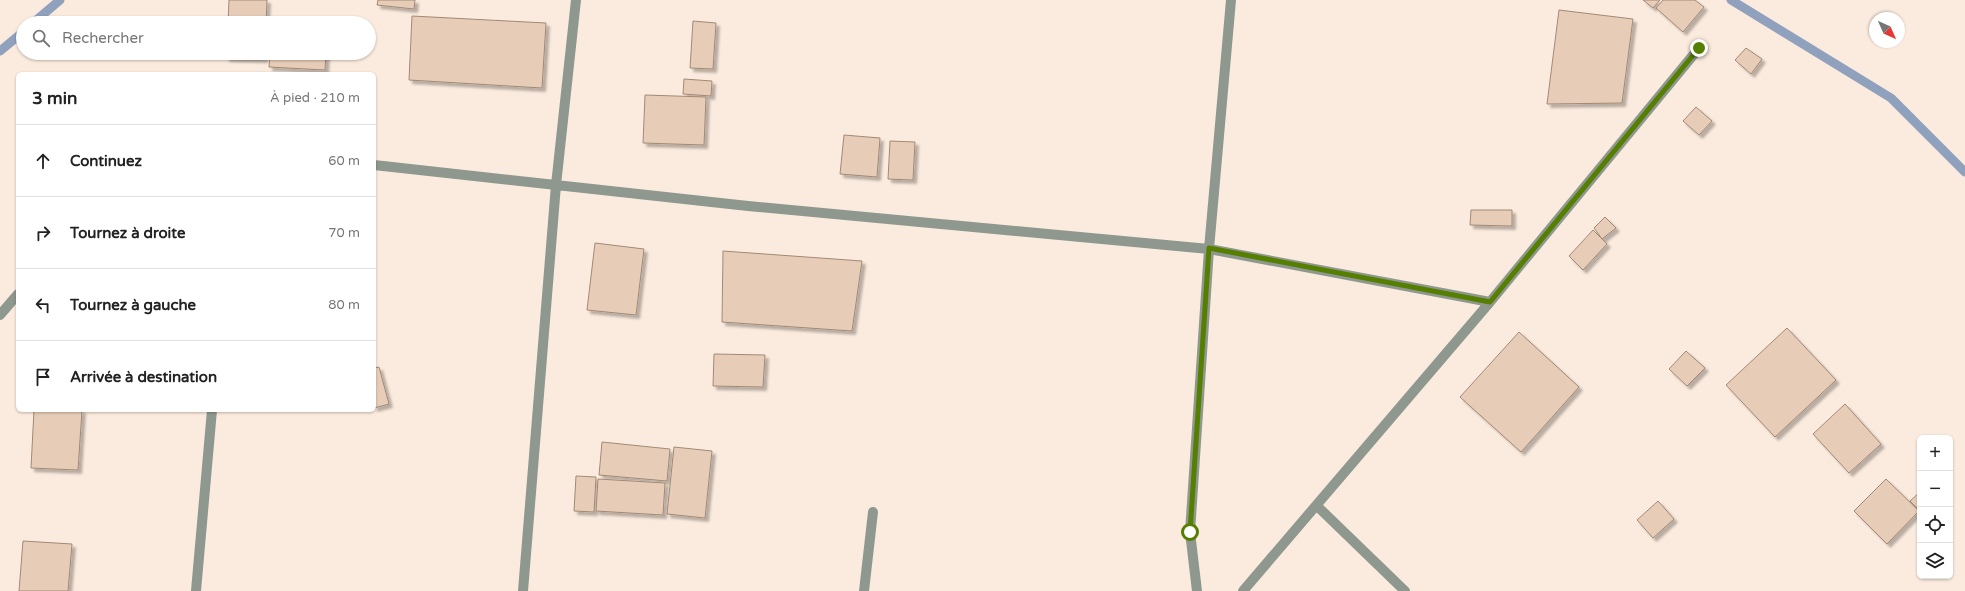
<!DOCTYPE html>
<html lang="fr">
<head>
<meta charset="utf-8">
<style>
	body { margin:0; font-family:"Varela Round",sans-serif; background:#f2f2f2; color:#222 }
	.controls { position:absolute; right:12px; bottom:12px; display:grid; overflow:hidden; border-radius:6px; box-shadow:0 1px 3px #0004 }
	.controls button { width:36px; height:36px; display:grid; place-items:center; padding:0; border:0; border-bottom:1px solid #e0e0e0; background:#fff; color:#222; font:20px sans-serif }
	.compass { position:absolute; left:1869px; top:12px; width:36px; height:36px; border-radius:50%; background:#fff; box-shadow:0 1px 3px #0004; rotate:135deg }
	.stop { position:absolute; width:12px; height:12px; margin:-9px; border:3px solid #567e00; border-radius:50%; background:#fff }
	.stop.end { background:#567e00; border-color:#fff; box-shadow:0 1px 4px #0008 }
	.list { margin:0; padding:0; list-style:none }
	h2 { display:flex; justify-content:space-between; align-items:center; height:52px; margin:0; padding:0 16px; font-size:17px }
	h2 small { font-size:13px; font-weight:400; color:#767676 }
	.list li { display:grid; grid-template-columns:26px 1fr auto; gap:12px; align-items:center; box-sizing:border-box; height:72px; padding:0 16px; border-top:1px solid #e0e0e0 }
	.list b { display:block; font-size:15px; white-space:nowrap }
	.list em { font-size:13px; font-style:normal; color:#767676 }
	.icon { flex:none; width:22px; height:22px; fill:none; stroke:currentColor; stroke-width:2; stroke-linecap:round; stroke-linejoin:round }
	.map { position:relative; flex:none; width:1965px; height:591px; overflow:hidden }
	.search { position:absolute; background:#fff; box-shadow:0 1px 3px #0004; left:16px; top:16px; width:360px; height:44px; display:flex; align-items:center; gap:10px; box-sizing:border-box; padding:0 14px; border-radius:22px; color:#767676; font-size:15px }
	.panel { position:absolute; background:#fff; box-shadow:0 1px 3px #0004; left:16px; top:72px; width:360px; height:340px; border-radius:6px }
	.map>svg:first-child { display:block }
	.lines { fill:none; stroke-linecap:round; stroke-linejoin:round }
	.stream { stroke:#90a1bd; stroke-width:9 }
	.building { fill:#e7cdb8; stroke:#a18975; filter:url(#shadow) }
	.minor { stroke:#8e988f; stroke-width:10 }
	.route { stroke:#567e00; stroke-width:5 }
</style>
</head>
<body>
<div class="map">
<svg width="1965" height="591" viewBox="0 0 1965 591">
	<defs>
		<filter id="shadow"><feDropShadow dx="3.5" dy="3.5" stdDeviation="1" flood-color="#0004"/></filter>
	</defs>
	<rect width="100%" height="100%" fill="#fbebde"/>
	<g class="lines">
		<path class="stream" d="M1731,0L1891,98L1965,172
			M33,23L60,0
			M0,51L23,32"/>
	</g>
	<path class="building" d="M229,0H267L266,23H228Z
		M378,0H415L414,9L377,5Z
		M1643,0H1660L1653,8Z
		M1663,0H1695L1704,7L1683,32L1656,8Z
		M1559,10L1633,19L1622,103L1547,104Z
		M412,16L546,23L542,88L409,80Z
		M273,20L328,23H272Z
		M693,21L716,23L713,69L690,68Z
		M1746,48L1762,59L1751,74L1735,60Z
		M226,53H265L264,59L226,58Z
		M270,53H326L325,70L269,67Z
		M684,79L712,81L711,96L683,94Z
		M645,95L706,97L704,145L643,143Z
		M1696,107L1712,121L1699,135L1683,121Z
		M844,135L880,138L877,177L840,174Z
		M890,141L915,142L913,180L888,179Z
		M1471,210H1512V226L1470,225Z
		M1605,217L1616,228L1602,239L1594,228Z
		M1593,230L1607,244L1583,270L1569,256Z
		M595,243L644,249L636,315L587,310Z
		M723,251L862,261L852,331L722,322Z
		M1787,328L1836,380L1775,437L1726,385Z
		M1519,332L1579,387L1521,452L1460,397Z
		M1686,351L1705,368L1687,386L1669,369Z
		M714,354L765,355L763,387L713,386Z
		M379,367L389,404L374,408V368Z
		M1845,404L1881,444L1849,473L1813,434Z
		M34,410H82L78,470L31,468Z
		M602,442L670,449L667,481L599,475Z
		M674,447L712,451L705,518L667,514Z
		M576,476L596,477L594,512L574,511Z
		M598,479L665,483L663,515L596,511Z
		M1886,479L1919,511L1887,544L1854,511Z
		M1920,492V511L1910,501Z
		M1658,501L1674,519L1653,538L1637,520Z
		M23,541L72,544L68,591H19Z"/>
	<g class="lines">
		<path class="minor" d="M374,165L748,206L1209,249L1490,302
			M0,315L18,294
			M1317,506L1405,591
			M196,591L212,410
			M523,591L556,185L576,0
			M864,591L873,512
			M1197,591L1190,532L1209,249L1231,0
			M1243,591L1490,302L1699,48"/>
	</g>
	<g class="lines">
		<path class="route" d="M1190,532L1209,248L1490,302L1699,48"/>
	</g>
</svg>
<div class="controls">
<button>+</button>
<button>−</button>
<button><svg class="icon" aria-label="locate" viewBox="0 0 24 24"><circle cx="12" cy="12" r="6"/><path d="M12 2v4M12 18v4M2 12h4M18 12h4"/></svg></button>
<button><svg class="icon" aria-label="layers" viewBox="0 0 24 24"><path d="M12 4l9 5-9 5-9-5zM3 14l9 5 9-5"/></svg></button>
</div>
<svg class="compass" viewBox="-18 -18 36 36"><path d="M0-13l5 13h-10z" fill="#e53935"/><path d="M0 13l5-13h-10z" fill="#767676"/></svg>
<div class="stop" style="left:1190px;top:532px"></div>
<div class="stop end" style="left:1699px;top:48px"></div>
<div class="search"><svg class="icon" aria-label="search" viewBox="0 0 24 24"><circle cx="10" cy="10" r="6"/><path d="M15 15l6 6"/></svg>Rechercher</div>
<section class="panel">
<h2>3 min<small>À pied · 210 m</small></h2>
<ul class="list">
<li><svg class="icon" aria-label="ahead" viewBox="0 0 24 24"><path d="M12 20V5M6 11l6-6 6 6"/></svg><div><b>Continuez</b></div><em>60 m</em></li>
<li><svg class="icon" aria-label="right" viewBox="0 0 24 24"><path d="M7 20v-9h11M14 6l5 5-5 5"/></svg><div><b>Tournez à droite</b></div><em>70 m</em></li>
<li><svg class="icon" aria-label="left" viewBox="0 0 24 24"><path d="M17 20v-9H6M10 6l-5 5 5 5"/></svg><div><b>Tournez à gauche</b></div><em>80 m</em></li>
<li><svg class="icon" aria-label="arrive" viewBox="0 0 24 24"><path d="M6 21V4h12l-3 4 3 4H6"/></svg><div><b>Arrivée à destination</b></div></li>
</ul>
</section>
</div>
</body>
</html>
